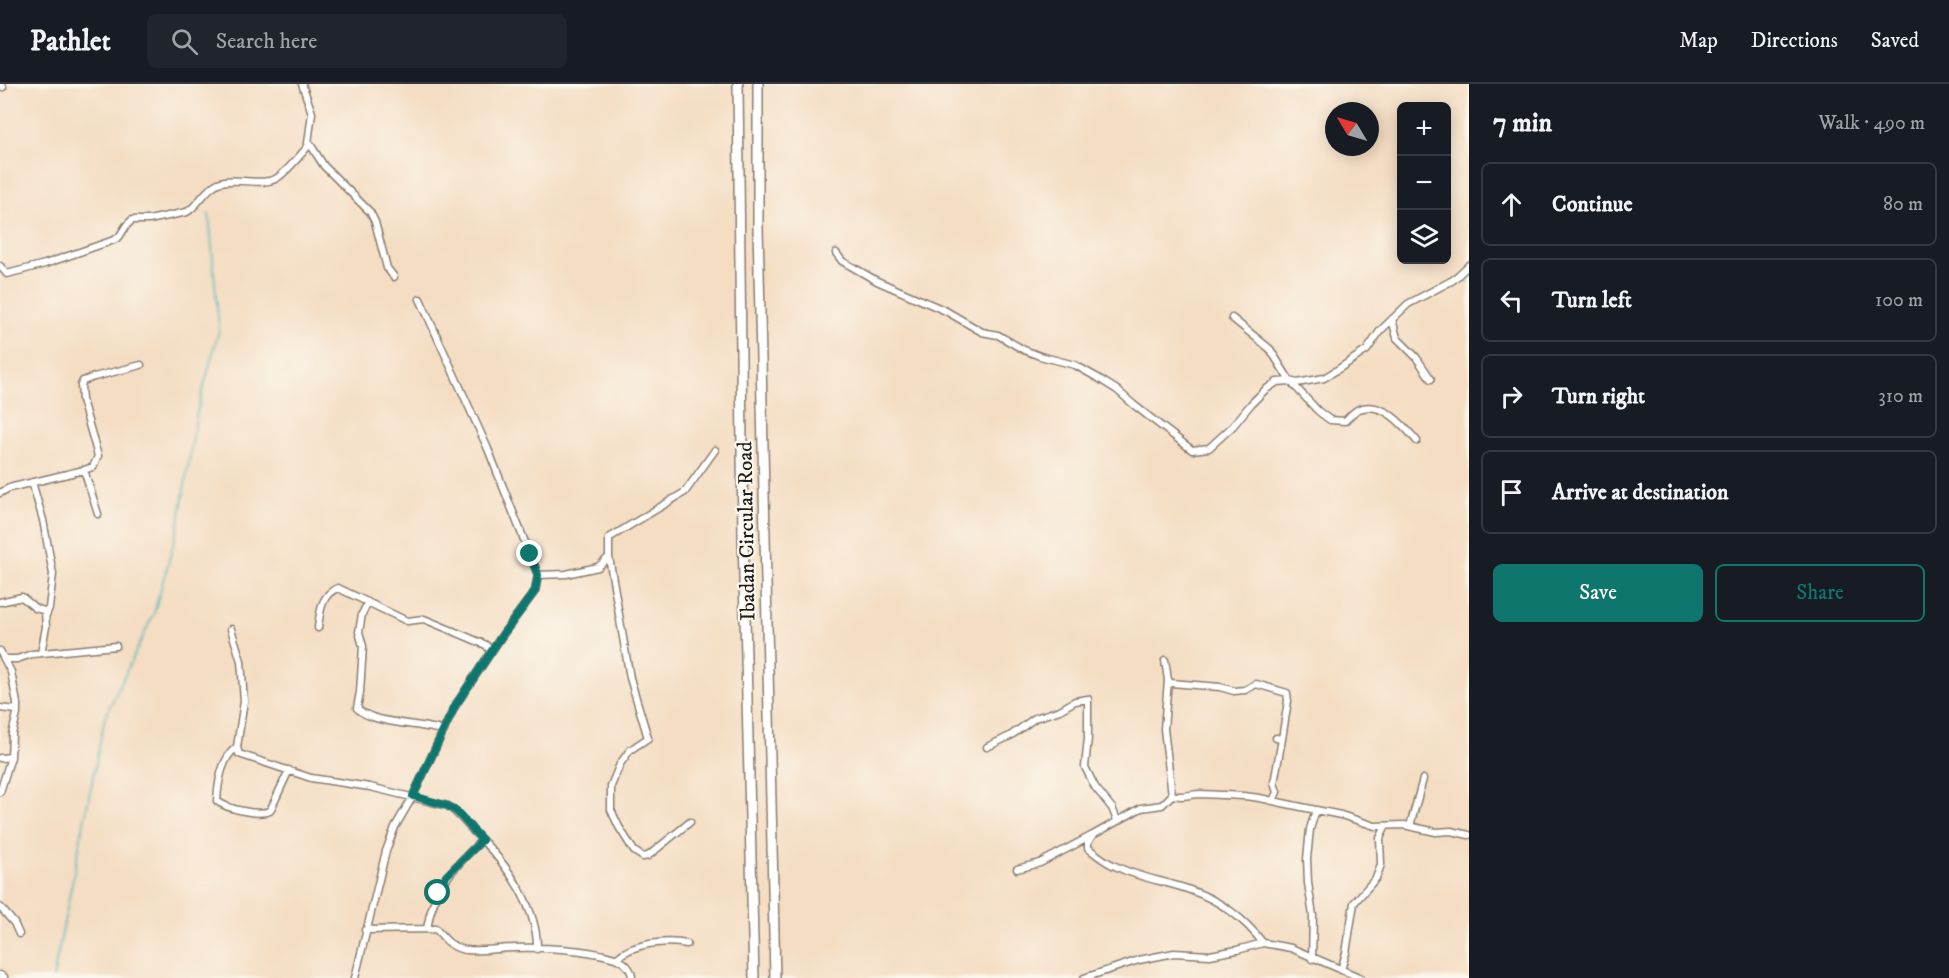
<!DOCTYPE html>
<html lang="en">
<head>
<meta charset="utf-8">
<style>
	body { margin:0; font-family:"IM FELL DW Pica",serif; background:#20242c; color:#f1f3f6 }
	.controls { position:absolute; right:18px; top:18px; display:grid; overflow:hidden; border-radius:9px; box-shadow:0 3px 15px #0003 }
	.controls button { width:54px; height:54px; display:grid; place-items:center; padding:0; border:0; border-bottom:2px solid #363941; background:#171b24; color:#f1f3f6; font:30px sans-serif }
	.compass { position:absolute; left:1325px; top:18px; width:54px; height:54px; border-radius:50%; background:#171b24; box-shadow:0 3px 15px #0003; rotate:308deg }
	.stop { position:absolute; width:18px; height:18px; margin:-14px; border:4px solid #0f766e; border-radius:50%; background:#fff }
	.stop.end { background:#0f766e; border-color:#fff; box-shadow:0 2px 6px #0008 }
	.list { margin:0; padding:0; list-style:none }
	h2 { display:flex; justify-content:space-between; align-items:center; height:78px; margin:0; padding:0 24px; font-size:26px }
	h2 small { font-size:20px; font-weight:400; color:#9ea1a6 }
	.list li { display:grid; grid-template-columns:39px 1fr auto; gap:18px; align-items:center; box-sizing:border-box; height:84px; margin:0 12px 12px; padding:0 12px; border:2px solid #363941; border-radius:9px }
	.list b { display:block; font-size:22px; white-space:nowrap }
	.list em { font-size:20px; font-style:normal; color:#9ea1a6 }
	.actions { display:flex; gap:12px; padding:18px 24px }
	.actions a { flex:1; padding:14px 0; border:2px solid #0f766e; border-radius:9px; text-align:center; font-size:21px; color:#0f766e }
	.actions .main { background:#0f766e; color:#fff }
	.icon { flex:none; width:33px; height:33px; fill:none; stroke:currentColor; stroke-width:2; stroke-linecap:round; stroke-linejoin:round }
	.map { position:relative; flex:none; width:1469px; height:894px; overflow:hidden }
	header { display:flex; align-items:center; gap:36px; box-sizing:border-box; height:84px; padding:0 30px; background:#171b24; border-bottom:2px solid #363941 }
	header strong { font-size:28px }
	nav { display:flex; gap:33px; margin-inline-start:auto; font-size:21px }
	.search { width:420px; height:54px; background:#20242c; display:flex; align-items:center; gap:15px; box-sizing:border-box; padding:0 21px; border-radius:9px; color:#9ea1a6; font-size:22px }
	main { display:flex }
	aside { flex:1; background:#171b24 }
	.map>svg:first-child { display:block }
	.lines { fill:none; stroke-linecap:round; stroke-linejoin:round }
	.stream { stroke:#40b1b9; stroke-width:1.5 }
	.minor-casing { stroke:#887c6f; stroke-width:9 }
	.trunk-casing { stroke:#887c6f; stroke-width:12 }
	.minor { stroke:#fff; stroke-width:6 }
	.trunk { stroke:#fff; stroke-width:9 }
	.route { stroke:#0f766e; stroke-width:8 }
	.labels { text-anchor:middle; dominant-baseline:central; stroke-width:4.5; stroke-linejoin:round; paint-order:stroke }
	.street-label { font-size:21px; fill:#1c1c1c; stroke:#fbf7ec }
</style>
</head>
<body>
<header>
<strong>Pathlet</strong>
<div class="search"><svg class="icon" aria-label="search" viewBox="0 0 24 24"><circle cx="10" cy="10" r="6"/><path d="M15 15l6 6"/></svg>Search here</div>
<nav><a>Map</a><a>Directions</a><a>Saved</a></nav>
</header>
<main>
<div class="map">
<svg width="1469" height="894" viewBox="0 0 1469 894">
	<rect width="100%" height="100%" fill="#fbf7ec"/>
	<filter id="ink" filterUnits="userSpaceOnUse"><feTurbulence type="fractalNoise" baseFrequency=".0167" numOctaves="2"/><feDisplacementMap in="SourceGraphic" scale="12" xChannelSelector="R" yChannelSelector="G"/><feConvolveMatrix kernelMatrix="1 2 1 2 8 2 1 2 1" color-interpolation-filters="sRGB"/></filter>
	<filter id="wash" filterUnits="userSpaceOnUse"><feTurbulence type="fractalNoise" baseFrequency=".008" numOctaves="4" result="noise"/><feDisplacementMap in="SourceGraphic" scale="24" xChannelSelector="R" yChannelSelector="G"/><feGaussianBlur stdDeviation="1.35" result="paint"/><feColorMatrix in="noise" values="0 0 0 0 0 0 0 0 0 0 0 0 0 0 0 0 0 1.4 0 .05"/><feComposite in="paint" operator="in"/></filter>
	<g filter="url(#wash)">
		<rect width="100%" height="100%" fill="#f4ddc2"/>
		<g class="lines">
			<path class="stream" d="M1467,197L1469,199
				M53,894L105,633L154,529L178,444L197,328L219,246L209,129"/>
		</g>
	</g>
	<g filter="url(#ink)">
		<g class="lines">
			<defs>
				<path id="minor" d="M1,0L3,3
					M302,0L312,29L308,59L310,60L324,82L370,128L375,138L387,184L394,193
					M836,169L842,177L877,197L946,227L982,248L998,251L1024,266L1040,272L1075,281L1098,294L1117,306L1134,321L1192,366L1209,364L1233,342L1251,320L1265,306L1277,298L1290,297L1318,327L1330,336L1345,337C1349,333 1354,327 1359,325C1383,316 1404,342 1417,357
					M0,182L7,190L45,180L114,156L119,153L126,142L132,136H149L187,128C199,121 205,105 218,99C234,92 263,103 277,94C288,87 301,70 310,60
					M1232,234L1270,265L1290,297L1297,299L1324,294L1340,284L1367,266L1380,247L1408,220L1453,196L1469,181
					M1392,235L1397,254L1416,273L1431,295
					M84,386L98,430
					M32,398L43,436L53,490L49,524L46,531
					M0,409L9,404L84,386L93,383L98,372L82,316L81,301L83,297L94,293L141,281
					M609,473L630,594L648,654L630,666L620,680L611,702V726L619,743L634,767L643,773L648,772L690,738
					M538,491L566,490L598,483L609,473V454L685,408L715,366
					M0,518L22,513L35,524L45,527L46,543L41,569
					M368,518L362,530L359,548L363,562L360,608L357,624C370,640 423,639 444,647
					M318,544C320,528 321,510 338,504L407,537L424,535L465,552L486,561L491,568
					M231,545L241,577L244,617L237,663L239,670L311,694L370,703L448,722C461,731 469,744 481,755C508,782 538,825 537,865
					M0,567L11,588L17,619V630L12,650L11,673L0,708
					M4,575H17L32,570L116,562
					M1165,576L1168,596L1164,645L1172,711L1162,721L1141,724L1093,751L1088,758V764C1096,770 1105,778 1115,782C1139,794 1165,797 1190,806C1219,816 1244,834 1263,859
					M1168,596L1171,599L1220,603L1234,607L1245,606L1256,600L1287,609L1288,617L1282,655L1276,654
					M0,624L16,626
					M237,663C222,673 218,700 217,717C227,725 258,732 270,727L289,686
					M987,663L1010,652L1035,634L1060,626L1075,617L1088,615V654L1085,683L1095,703L1112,724L1117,736
					M0,674L11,673
					M1172,711C1182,714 1191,710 1201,710C1225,711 1251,711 1273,717L1277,708L1274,699L1282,655
					M1273,717L1316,726L1310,745L1307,775L1308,799L1313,832L1312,875
					M1316,726L1341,731L1375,742L1404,741L1436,748L1451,747L1469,751
					M1410,742L1423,695
					M1017,785L1040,779L1093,751
					M0,823L14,839L19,850
					M427,845C433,804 453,784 482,756
					M365,846L436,845C444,854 450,862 461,865C477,869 497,864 513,864C543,863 587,865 615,874C624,877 632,885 632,894
					M617,874C633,859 666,856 687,860
					M1341,886L1346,869L1354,819L1376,794L1381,781L1380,754L1386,742
					M0,891L4,893
					M355,894L386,767L395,743L413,712L455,622L503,550L535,507L538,491L488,365L420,215
					M1084,894L1139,876L1174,869L1210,871L1237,866L1263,859L1291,864L1361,894"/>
				<path id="trunk" d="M738,0L743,453L754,894
					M758,0V143L775,894"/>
			</defs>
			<use href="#minor" class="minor-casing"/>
			<use href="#trunk" class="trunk-casing"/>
			<use href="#minor" class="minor"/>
			<use href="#trunk" class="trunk"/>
		</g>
	</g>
	<g class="lines" filter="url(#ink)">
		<path class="route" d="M438,809L446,792L482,756L458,729L448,722L413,712L455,622L503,550L535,507L538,491L530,470"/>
	</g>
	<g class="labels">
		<g class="street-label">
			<text transform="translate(747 447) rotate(-91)">Ibadan Circular Road</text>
		</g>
	</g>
</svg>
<div class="controls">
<button>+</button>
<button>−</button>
<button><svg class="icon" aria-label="layers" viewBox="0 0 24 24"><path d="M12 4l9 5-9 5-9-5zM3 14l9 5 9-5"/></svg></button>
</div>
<svg class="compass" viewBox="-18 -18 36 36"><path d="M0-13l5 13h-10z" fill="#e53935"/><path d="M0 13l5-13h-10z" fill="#9ea1a6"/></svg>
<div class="stop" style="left:438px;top:809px"></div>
<div class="stop end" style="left:530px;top:470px"></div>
</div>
<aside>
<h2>7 min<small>Walk · 490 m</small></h2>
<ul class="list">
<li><svg class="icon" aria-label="ahead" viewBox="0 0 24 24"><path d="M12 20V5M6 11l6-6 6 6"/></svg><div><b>Continue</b></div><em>80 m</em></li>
<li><svg class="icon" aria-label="left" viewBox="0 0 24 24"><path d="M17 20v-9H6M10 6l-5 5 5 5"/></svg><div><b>Turn left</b></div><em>100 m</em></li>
<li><svg class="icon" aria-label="right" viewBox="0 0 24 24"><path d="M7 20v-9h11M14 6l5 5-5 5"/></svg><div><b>Turn right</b></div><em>310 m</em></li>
<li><svg class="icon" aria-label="arrive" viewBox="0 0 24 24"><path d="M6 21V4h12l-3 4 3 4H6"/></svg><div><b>Arrive at destination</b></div></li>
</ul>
<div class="actions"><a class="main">Save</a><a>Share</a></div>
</aside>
</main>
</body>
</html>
